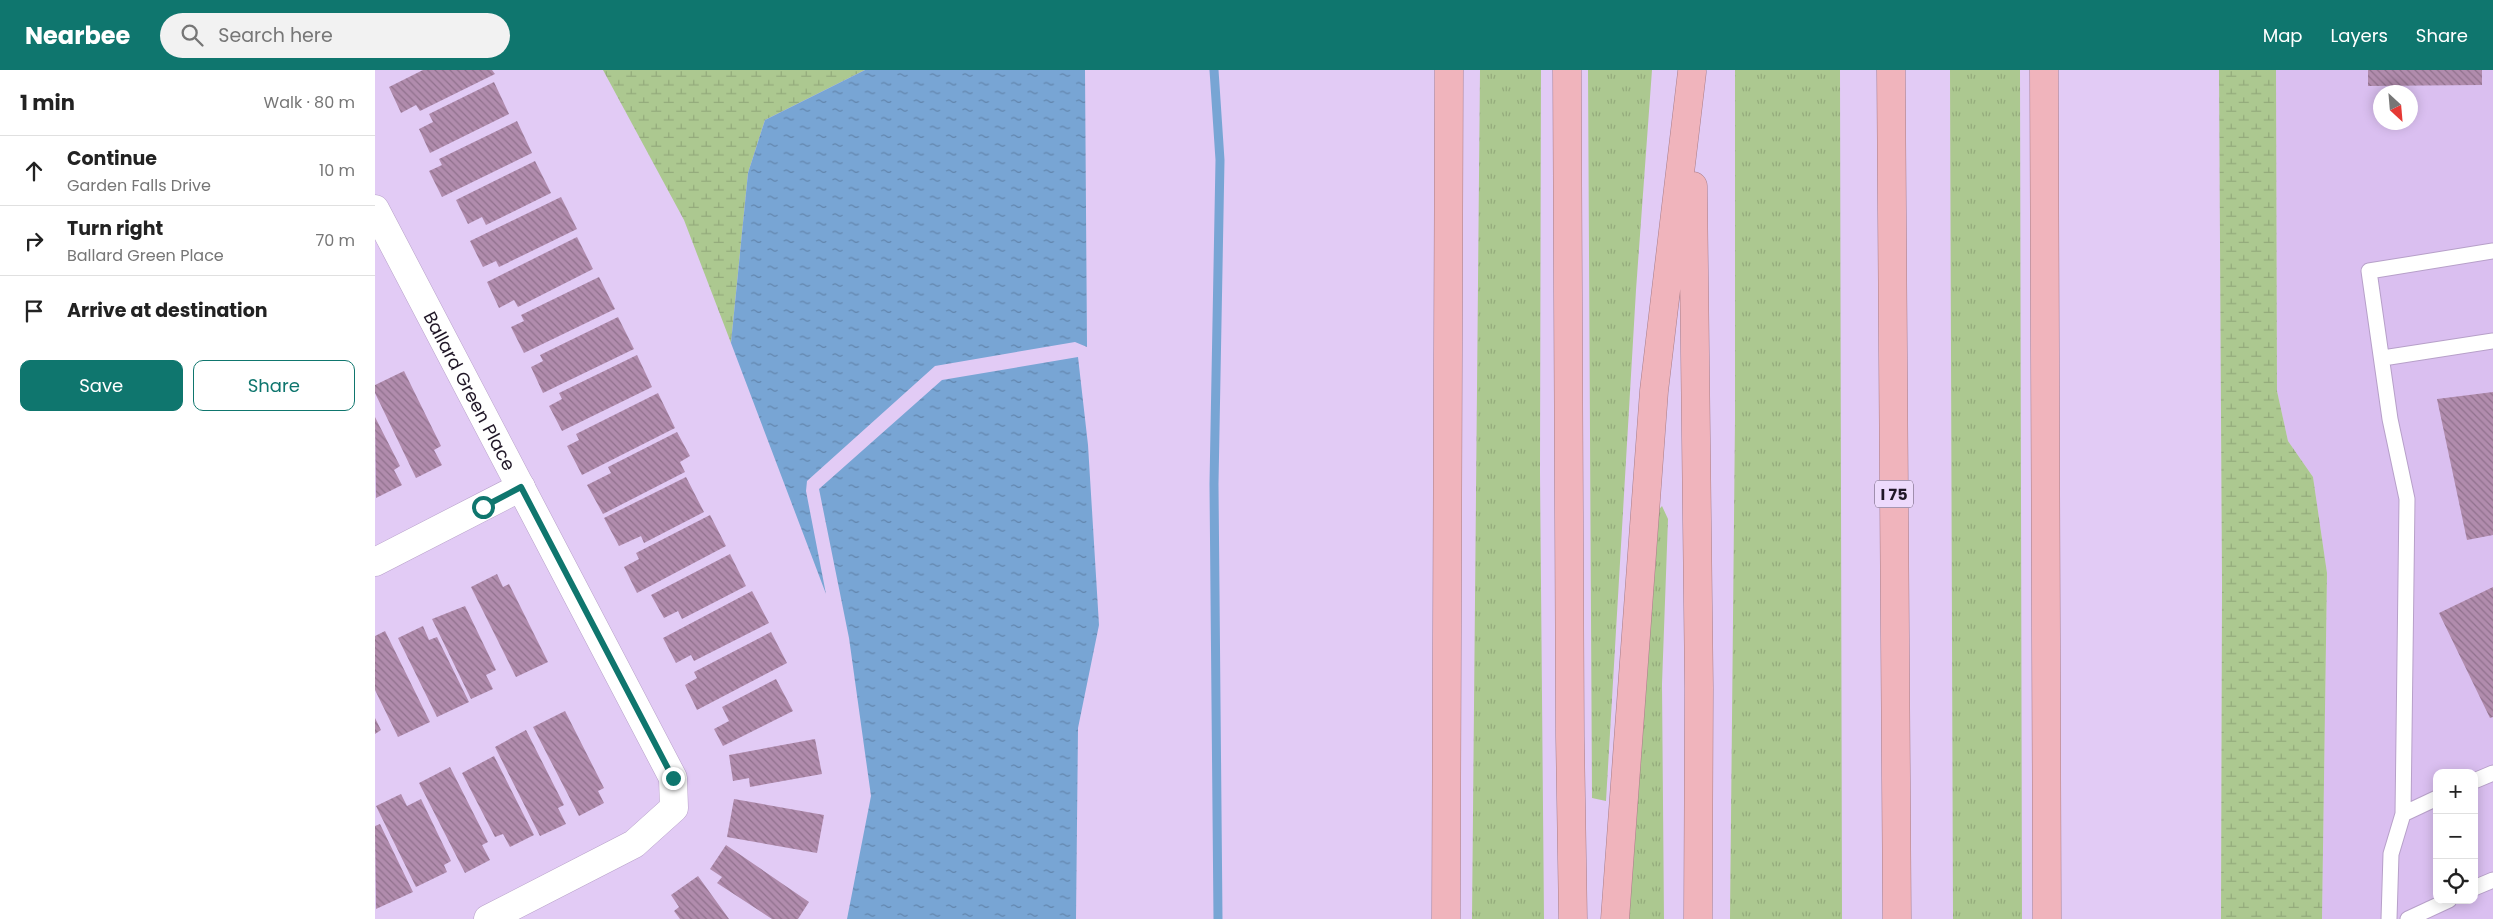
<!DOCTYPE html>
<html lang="en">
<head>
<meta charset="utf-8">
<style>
	body { margin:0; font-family:Poppins,sans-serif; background:#f2f2f2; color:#222 }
	.controls { position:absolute; right:15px; bottom:15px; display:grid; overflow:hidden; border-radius:10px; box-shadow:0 2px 12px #0003 }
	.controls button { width:45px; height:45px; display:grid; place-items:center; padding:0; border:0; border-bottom:1px solid #e0e0e0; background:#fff; color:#222; font:25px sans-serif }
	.compass { position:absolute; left:1998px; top:15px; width:45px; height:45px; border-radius:50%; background:#fff; box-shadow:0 2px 12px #0003; rotate:154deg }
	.stop { position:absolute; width:15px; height:15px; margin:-11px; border:4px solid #0f766e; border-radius:50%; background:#fff }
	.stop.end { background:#0f766e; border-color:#fff; box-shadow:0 1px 5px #0008 }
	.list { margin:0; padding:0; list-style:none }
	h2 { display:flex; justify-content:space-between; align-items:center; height:65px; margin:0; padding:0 20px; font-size:21px }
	h2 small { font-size:16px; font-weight:400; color:#767676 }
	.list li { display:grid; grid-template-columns:32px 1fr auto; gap:15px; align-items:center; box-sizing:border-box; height:70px; padding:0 20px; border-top:1px solid #e0e0e0 }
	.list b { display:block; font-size:19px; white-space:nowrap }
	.list p { margin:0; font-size:16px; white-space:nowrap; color:#767676 }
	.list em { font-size:16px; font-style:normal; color:#767676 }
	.actions { display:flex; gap:10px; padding:15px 20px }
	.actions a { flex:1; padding:11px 0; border:1px solid #0f766e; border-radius:10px; text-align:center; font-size:18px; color:#0f766e }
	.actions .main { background:#0f766e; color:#fff }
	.icon { flex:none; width:28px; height:28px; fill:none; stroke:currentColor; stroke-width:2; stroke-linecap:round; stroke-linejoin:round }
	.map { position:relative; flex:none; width:2118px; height:849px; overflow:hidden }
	header { display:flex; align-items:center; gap:30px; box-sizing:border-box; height:70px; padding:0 25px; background:#0f766e; color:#fff }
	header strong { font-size:24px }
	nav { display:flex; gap:28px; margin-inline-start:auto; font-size:18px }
	.search { width:350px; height:45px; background:#f2f2f2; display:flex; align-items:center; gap:12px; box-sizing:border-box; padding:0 18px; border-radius:28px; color:#767676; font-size:19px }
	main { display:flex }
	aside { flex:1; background:#fff }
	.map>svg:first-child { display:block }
	.built { fill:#dabff0; fill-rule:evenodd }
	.grass { fill:url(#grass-tufts) }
	.wetland { fill:url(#wetland-marsh) }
	.water { fill:url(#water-ripples) }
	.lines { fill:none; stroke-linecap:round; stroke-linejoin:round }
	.stream { stroke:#78a5d4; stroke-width:9 }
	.building { fill:url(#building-back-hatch) }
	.lane-casing { stroke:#b7a0c9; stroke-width:17 }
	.street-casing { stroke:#b7a0c9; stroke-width:29 }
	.highway-casing { stroke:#a77d88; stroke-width:29 }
	.lane { stroke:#fff; stroke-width:15 }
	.street { stroke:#fff; stroke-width:28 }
	.highway { stroke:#f0b4bc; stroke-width:28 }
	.route { stroke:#0f766e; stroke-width:6 }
	.labels { text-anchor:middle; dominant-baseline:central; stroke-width:4.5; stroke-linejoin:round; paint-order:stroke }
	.shield { fill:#eddafc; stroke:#5e5267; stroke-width:1 }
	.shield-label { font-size:16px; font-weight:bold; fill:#201727 }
	.street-label { font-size:18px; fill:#201727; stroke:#eddafc }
</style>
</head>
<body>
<header>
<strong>Nearbee</strong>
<div class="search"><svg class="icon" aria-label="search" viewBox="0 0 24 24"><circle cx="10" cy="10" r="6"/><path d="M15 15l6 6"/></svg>Search here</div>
<nav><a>Map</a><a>Layers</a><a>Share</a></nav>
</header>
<main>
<aside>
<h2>1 min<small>Walk · 80 m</small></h2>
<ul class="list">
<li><svg class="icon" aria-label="ahead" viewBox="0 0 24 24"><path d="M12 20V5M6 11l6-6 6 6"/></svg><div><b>Continue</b><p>Garden Falls Drive</p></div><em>10 m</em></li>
<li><svg class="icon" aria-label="right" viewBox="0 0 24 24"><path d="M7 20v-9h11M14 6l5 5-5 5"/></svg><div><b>Turn right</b><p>Ballard Green Place</p></div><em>70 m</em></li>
<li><svg class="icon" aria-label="arrive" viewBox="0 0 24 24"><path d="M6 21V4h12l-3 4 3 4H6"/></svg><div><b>Arrive at destination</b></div></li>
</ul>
<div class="actions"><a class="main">Save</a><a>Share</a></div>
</aside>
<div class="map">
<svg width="2118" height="849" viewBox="0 0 2118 849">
	<defs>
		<pattern id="grass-tufts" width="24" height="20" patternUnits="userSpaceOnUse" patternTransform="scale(1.25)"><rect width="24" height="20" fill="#acc890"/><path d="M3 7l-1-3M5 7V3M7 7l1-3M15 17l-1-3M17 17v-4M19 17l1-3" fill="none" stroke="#94ab7c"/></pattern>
		<pattern id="wetland-marsh" width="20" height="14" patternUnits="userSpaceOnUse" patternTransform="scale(1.25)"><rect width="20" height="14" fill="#acc890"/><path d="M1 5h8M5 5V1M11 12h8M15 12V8" fill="none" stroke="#94ab7c"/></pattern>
		<pattern id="water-ripples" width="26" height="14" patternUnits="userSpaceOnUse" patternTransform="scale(1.25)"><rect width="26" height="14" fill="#78a5d4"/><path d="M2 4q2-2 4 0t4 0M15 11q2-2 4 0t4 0" fill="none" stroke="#6285ac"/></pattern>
		<pattern id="building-back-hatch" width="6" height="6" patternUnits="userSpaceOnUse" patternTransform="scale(1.25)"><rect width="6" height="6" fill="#b18cad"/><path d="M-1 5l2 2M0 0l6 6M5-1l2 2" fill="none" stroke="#90718d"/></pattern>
	</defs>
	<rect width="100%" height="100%" fill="#e2cbf5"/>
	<path class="built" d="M1901,0H2118V849H1947L1952,503L1938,407L1913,371L1902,321ZM2006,22H2036V52H2006ZM2062,703H2099V830H2062Z"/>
	<path class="grass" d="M1105,0H1166L1165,402L1169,849H1097Z
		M1213,0H1277L1261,220L1231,731L1217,728Z
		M1360,0H1465L1467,849H1355L1360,349Z
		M1575,0H1645L1647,849H1578Z
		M1287,436L1293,449L1287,614L1289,849H1254L1280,444Z"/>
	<path class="wetland" d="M228,0H490L390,50L373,103L356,273L309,150Z
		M1844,0H1901L1902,321L1913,371L1938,407L1952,503L1947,849H1846L1847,514Z"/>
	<path class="water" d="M490,0H710L712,277L700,272L560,296L432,411L431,421L451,524L356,273L373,103L390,50Z
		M703,287L713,375L724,555L703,658L701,849H472L496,726L474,568L444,419L567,310Z"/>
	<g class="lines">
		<path class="stream" d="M839,0L845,90L839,414L843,849"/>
	</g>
	<path class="building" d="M48,0H117L120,4L45,41L41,35L26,43L14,17Z
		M1993,0H2107V15L1993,16Z
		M119,12L134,44L55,83L44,59L58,52L54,44Z
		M142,51L157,83L67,127L54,101L67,95L64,89Z
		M160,91L176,123L111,155L107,147L93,154L81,130Z
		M186,127L202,159L124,197L121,191L108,197L95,171Z
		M202,167L218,199L143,237L139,230L124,238L112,212Z
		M224,207L240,239L149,283L136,257L149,251L146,245Z
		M243,247L259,279L168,323L156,297L168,291L165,285Z
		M262,285L277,317L187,361L174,336L187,329L184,323Z
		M29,301L66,376L59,380L67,395L41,408L0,323V315Z
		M2118,322V465L2092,470L2062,329Z
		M283,323L300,358L207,405L192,376L204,370L201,364Z
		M0,347L25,396L19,400L27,415L1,428Z
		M302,362L315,386L305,392L310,402L228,444L212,415L236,403L233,397Z
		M311,407L329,442L269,473L266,466L244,476L229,448Z
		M335,445L351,476L262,523L249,497L264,489L261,483Z
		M355,484L371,516L307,549L303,541L289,548L276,525Z
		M122,504L128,517L134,514L173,592L141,607L96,517Z
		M2118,517V647L2115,648L2064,543Z
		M377,521L394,553L319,591L316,585L301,593L288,568Z
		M90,536L121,600L111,605L118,619L96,629L57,549Z
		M48,556L54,570L62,567L94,632L62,647L23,568Z
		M10,561L55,652L23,667L0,620V566Z
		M396,562L412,593L322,640L310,615L322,608L319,602Z
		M401,609L418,641L348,676L339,659L354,651L347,637Z
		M190,641L229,718L223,721L229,733L204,746L158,657Z
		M0,648L6,660L0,664Z
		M151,660L189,735L183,738L191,754L165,766L120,677Z
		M440,669L447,704L375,717L374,708L358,711L354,685Z
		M119,686L159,765L135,777L128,764L120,767L87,703Z
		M75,697L113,772L107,775L115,790L90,803L44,713Z
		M26,724L32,736L46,729L76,791L69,795L72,802L41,817L1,736Z
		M359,729L449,745L442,783L352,767Z
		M5,754L38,822L1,839L0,756Z
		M351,775L434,832L423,849H397L342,813L347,807L335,799Z
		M323,806L354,849H305L299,841L304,837L296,825Z"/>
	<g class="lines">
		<defs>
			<path id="lane" d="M2008,288L2118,271
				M2099,711L2118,703
				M2028,744L2062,728
				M2099,818L2118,810
				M2014,849L2016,784L2028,744L2032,429L2015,349L1994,201L2118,181
				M2033,849L2074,830"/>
			<g id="street">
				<path id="s1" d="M0,139L298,708L299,738L259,774L113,849"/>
				<path d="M0,492L146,417"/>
			</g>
			<path id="highway" d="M1192,0L1195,667L1198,849
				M1516,0L1522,849
				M1669,0L1672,849
				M1318,116L1324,618L1323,849
				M1071,849L1074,0
				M1240,849L1279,321L1317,2"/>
		</defs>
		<use href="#lane" class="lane-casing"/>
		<use href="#street" class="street-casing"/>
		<use href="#highway" class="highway-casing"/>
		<use href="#lane" class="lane"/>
		<use href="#street" class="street"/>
		<use href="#highway" class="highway"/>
	</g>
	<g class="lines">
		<path class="route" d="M108,437L146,417L298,708"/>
	</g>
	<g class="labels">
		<rect class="shield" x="1500" y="410.5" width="38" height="27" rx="4"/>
		<g class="shield-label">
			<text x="1519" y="424">I 75</text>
		</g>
		<g class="street-label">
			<text stroke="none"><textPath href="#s1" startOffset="205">Ballard Green Place</textPath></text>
		</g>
	</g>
</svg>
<div class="controls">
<button>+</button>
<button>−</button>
<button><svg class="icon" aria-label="locate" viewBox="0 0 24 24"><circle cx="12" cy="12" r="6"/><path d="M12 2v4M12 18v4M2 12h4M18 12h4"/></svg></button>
</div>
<svg class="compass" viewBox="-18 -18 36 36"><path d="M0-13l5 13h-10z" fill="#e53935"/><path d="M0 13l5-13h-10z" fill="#767676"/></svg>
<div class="stop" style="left:108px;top:437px"></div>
<div class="stop end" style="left:298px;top:708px"></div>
</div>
</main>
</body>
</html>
